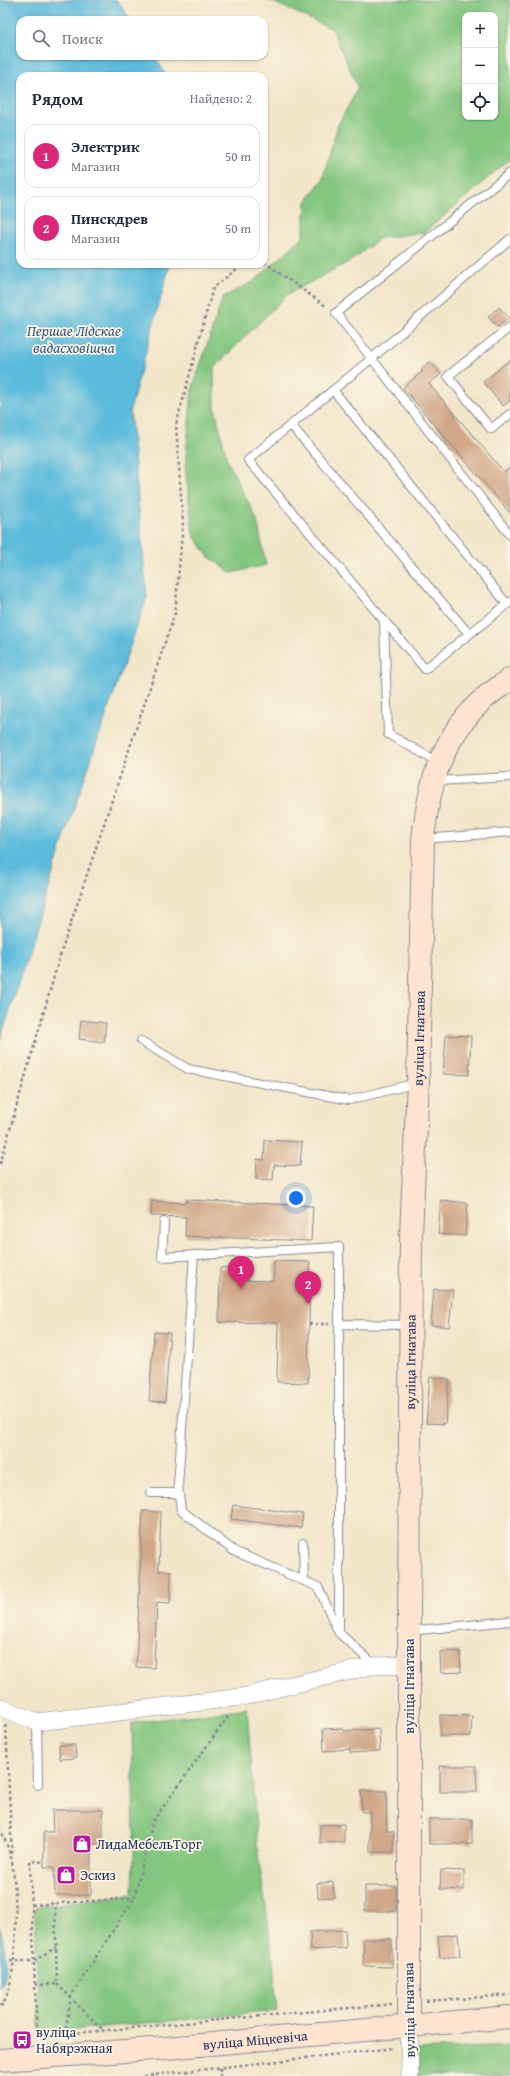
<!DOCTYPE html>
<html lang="ru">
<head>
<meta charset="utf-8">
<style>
	body { margin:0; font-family:"Gentium Book Plus",serif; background:#f6f6f7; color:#1f2937 }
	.controls { position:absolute; right:12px; top:12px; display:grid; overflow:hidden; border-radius:8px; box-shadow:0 1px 3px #0004 }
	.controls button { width:36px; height:36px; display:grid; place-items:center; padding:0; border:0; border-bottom:1px solid #e0e1e3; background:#fff; color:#1f2937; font:20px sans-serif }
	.you { position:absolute; left:296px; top:1198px; width:14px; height:14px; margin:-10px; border:3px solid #fff; border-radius:50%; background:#1a73e8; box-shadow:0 0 0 6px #1a73e833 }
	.badge { display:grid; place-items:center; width:26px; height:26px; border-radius:50%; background:#db2777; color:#fff; font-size:13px; font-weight:700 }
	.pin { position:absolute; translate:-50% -33px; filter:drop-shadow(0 1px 2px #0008) }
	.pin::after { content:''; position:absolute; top:21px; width:14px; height:12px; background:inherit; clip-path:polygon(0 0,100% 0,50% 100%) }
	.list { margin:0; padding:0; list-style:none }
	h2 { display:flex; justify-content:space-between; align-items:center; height:52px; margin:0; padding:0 16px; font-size:17px }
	h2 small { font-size:13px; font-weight:400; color:#747a83 }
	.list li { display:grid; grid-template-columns:26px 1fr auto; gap:12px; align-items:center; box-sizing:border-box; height:64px; margin:0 8px 8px; padding:0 8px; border:1px solid #e0e1e3; border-radius:12px }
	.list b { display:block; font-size:15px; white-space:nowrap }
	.list p { margin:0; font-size:13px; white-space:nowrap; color:#747a83 }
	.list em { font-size:13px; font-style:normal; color:#747a83 }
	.icon { flex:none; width:22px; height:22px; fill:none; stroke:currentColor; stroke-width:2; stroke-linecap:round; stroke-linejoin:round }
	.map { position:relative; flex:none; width:510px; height:2076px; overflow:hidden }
	.search { position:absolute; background:#fff; box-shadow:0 1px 3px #0004; left:16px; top:16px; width:252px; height:44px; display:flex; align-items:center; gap:10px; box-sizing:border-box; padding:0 14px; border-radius:12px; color:#747a83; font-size:15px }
	.panel { position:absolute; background:#fff; box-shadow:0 1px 3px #0004; left:16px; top:72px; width:252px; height:196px; border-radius:12px }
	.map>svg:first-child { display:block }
	.green { fill:#83c67f; stroke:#4f7a6e; fill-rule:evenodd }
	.water { fill:#5cbbdb; stroke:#3c759c }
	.building { fill:#d0a788 }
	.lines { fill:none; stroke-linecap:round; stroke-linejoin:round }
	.lane-casing { stroke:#868a94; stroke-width:10 }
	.street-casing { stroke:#868a94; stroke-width:18 }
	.secondary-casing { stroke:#868a94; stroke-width:24 }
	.path { stroke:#868a94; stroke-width:2.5; stroke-dasharray:3 3; stroke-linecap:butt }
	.lane { stroke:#fff; stroke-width:8 }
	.street { stroke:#fff; stroke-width:17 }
	.secondary { stroke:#fde4d0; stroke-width:22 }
	.labels { text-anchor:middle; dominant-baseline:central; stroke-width:3.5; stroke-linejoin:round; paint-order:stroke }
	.street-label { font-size:14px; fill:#1b2f5e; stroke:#fcf5e5 }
	.poi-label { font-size:14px; fill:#1b2f5e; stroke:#fcf5e5; text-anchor:start }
	.water-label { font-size:15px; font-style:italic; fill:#2e5984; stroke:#fcf5e5 }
</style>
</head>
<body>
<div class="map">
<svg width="510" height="2076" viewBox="0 0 510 2076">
	<rect width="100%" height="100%" fill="#fcf5e5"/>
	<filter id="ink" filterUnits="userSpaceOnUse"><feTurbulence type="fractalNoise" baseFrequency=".025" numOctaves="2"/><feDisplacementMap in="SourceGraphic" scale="8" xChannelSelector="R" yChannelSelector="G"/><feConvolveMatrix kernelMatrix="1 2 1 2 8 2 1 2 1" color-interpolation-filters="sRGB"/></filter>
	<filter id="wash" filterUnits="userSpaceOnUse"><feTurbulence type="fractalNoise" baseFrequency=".012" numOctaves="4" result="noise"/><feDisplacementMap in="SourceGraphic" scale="16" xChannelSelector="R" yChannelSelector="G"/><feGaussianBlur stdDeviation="0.9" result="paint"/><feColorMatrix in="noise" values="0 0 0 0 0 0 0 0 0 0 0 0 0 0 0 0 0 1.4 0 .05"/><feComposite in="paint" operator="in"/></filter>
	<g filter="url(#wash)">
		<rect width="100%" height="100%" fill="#f2e6c9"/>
		<path class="green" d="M269,0H510V159L425,232L380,238L352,260L288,294L214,368L215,408L227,460L257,520L266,565L231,573L208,556L193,534L185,466L192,390L223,297L253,282L303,237L306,202L322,180L338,125L358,88L332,29ZM465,15H495V117H465Z
			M247,1708L258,1854L272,1949L277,2011L39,2033L35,1907L133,1894L134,1856L132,1723Z
			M510,2046V2076H418L417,2050Z"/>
		<path class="water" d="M0,0H117L131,20H20V56H155L166,76H20V264H170L130,410L147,597L66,832L0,1041Z
			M0,1927C4,1946 11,1971 0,1988Z"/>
		<g id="blocks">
			<path class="building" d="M499,307L509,318L498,327L488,317Z
				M510,360V401L503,406L483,382Z
				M430,362L441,374L429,384L504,472L510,467V513L403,388L423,371L421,369Z
				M81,1020L106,1023L104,1042L79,1039Z
				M446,1035L471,1036L469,1075L443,1074Z
				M265,1140L302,1142L300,1166L274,1165L273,1180L256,1179L257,1159L264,1160Z
				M187,1200L313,1206L311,1241L185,1236L186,1217L151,1216L152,1201L186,1203Z
				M441,1200L468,1203L465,1236L438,1234Z
				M274,1261L310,1262L308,1383L277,1382L278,1323L219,1322L220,1268H240L239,1280L274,1281Z
				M434,1289L453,1290L449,1327L431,1325Z
				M154,1332L170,1333L165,1402L149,1401Z
				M430,1377L449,1379L445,1424L426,1423Z
				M233,1505L303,1514L301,1528L231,1519Z
				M143,1511L161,1512L159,1571H171L170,1603L157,1602L154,1668L136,1667Z
				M460,1651L461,1672L441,1673L440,1652Z
				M440,1715L472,1716L471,1736H440Z
				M343,1728V1731L379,1729L380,1751L350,1753V1749L324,1751L323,1729Z
				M59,1745H75L76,1758L60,1759Z
				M440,1766H476L477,1792H440Z
				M361,1791H386L387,1831L394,1832L393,1852H370V1812H362Z
				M52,1810H103V1844H91V1895H55L54,1867H44V1832H53Z
				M429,1819H472V1844H429Z
				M344,1824V1842L320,1843V1825Z
				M441,1870L464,1871V1890L440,1889Z
				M333,1882L334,1897L318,1898L317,1883Z
				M365,1886H396V1911H365Z
				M345,1930L346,1948L311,1950L310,1932Z
				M458,1934L460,1956L440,1958L438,1936Z
				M364,1939H392V1967L363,1966Z"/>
		</g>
	</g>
	<g filter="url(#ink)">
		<use href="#blocks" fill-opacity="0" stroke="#868a94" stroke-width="1"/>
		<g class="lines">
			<defs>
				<path id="lane" d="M510,173L336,313L510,535
					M510,239L371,359L248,460L425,669L510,602
					M510,327L448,376L491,429L510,414
					M333,390L507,604
					M291,425L469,634
					M384,621L388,734L438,762
					M435,781L510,777
					M424,839L510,832
					M141,1041L188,1069L349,1100L417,1083
					M164,1222L162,1257L339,1247V1633
					M194,1255L178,1486L181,1510L234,1551L318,1587L339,1633L369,1660L371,1666
					M339,1324L410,1325
					M150,1493H179
					M303,1543L304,1581
					M409,1631L510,1621
					M37,1722L38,1785"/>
				<path id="street" d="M0,1707L37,1722L242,1697L371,1666L409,1665
					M409,2025L410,2076"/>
				<g id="secondary">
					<path id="s1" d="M409,2025V1631L411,1234L418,1082L423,839C429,785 439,744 479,703C488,694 500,687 510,679"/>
					<path id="s2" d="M0,2060L166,2048L510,2017"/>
				</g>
			</defs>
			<use href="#lane" class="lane-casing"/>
			<use href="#street" class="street-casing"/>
			<use href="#secondary" class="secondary-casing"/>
			<path class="path" d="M264,262L327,307
				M0,1164L62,949L175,613L183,523L176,425L213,288L243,264
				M309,1324H329
				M6,1725L12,1857
				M0,1828C4,1838 10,1851 12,1862C17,1892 20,1986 0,2007
				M32,1905L134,1898
				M10,1961H34L56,1947
				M57,1984L103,2030
				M35,1985L57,1984L55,1903
				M426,2001L510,1995
				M65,2034L71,1996L134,1898L153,1821L230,1714
				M42,2037L65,2034L392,2004
				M37,2038L30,1861L44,1862
				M220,2068V2076
				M144,2076L394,2048"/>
			<use href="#lane" class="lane"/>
			<use href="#street" class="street"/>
			<use href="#secondary" class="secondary"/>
		</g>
	</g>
	<defs>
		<symbol id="shop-square" viewBox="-11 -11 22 22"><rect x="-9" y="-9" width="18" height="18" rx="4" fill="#b5179e" stroke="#fcf5e5"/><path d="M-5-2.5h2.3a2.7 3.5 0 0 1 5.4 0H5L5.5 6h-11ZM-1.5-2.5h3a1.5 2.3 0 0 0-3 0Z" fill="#fff"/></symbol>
		<symbol id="bus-square" viewBox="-11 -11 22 22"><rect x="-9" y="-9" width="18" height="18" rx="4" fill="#b5179e" stroke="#fcf5e5"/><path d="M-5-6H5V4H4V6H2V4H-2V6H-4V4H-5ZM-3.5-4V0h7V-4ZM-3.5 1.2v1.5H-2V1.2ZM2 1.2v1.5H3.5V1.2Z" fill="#fff"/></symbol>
	</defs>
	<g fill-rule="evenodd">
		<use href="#shop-square" x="71" y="1833" width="22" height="22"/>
		<use href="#shop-square" x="55" y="1864" width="22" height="22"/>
		<use href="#bus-square" x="11" y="2029" width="22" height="22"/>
	</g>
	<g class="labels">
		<g class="street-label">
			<text stroke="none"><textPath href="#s1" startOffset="987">вуліца Ігнатава</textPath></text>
			<text stroke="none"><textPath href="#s1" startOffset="663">вуліца Ігнатава</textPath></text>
			<text transform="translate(409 1686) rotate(-90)">вуліца Ігнатава</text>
			<text transform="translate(409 2010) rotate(-91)">вуліца Ігнатава</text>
			<text stroke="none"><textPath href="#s2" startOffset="256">вуліца Міцкевіча</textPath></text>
		</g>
		<g class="poi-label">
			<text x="96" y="1844">ЛидаМебельТорг</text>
			<text x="80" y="1875">Эскиз</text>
			<text x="36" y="2032">вуліца<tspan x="36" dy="16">Набярэжная</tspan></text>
		</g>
		<g class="water-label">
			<text x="74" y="330">Першае Лідскае<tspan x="74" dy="17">вадасховішча</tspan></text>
		</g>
	</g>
</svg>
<div class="controls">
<button>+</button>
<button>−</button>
<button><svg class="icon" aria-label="locate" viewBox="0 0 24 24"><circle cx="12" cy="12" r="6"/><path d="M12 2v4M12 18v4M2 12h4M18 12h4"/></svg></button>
</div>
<div class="you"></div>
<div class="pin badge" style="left:241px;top:1289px">1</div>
<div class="pin badge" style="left:308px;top:1304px">2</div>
<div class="search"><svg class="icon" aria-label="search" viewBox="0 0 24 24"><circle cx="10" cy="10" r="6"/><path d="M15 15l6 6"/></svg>Поиск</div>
<section class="panel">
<h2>Рядом<small>Найдено: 2</small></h2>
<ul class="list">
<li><span class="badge">1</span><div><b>Электрик</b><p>Магазин</p></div><em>50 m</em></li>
<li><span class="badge">2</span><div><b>Пинскдрев</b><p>Магазин</p></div><em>50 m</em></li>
</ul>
</section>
</div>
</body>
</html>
